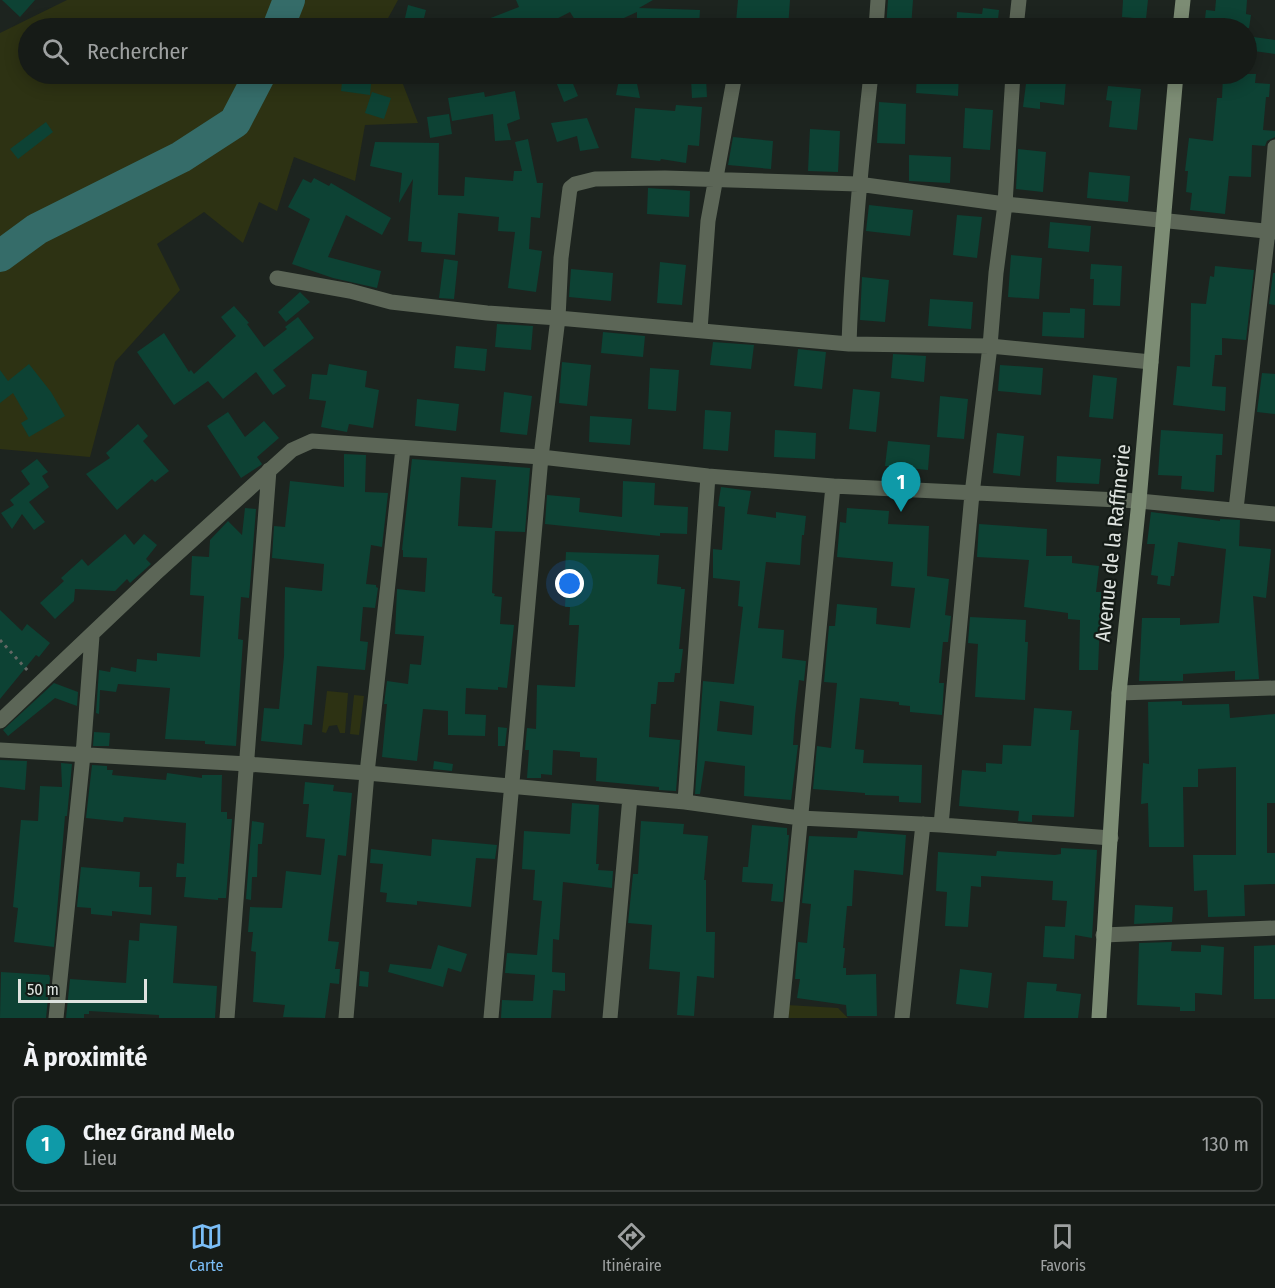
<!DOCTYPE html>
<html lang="fr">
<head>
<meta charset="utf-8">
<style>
	body { margin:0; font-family:"Fira Sans Condensed",sans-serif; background:#1f2420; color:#f1f3f6 }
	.scale { position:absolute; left:18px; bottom:15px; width:129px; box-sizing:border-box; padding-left:6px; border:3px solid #dee3df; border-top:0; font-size:16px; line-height:21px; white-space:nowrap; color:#dee3df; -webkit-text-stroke:4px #141b16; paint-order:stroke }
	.you { position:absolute; left:570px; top:584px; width:21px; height:21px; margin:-15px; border:4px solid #fff; border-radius:50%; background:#1a73e8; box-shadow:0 0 0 9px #1a73e833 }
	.badge { display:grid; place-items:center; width:39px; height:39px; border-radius:50%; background:#7bbef8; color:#fff; font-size:20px; font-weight:700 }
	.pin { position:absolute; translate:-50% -50px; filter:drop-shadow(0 2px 3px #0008) }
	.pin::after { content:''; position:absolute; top:32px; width:21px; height:18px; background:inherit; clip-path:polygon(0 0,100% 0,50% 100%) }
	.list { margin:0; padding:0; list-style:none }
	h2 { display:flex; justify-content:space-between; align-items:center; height:78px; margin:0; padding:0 24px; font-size:26px }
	h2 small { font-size:20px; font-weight:400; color:#9ea1a1 }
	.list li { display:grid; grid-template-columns:39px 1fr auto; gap:18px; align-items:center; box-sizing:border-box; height:96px; margin:0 12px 12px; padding:0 12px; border:2px solid #353936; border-radius:9px }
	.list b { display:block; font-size:22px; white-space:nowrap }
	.list p { margin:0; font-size:20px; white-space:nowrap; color:#9ea1a1 }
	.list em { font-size:20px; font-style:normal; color:#9ea1a1 }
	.icon { flex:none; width:33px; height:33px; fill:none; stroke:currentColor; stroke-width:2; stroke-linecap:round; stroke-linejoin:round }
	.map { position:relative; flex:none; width:1275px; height:1018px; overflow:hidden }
	.search { position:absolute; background:#161b17; box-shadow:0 3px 15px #0003; left:18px; right:18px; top:18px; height:66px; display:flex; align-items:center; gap:15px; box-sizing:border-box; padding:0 21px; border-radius:33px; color:#9ea1a1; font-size:22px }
	.sheet { height:186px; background:#161b17 }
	nav { display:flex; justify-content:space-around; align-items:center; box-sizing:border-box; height:84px; border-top:2px solid #353936; background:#161b17; font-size:16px; color:#9ea1a1 }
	nav a { display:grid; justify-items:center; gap:3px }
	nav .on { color:#7bbef8 }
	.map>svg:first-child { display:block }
	.green { fill:#2d3213 }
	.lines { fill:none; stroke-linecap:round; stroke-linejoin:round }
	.river { stroke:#356c69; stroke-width:32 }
	.building { fill:#0d4234; fill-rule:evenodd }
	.path { stroke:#626864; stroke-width:3; stroke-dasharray:3 4.5; stroke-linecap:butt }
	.street { stroke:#5c6657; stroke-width:15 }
	.secondary { stroke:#7c8c74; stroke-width:15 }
	.labels { text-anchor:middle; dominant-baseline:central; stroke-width:4.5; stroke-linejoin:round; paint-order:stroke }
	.street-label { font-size:21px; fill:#dee3df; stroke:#141b16 }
</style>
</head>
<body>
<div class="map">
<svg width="1275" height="1018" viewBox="0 0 1275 1018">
	<rect width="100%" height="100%" fill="#1d241f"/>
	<path class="green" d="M67,0H398L387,20L388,28H28V74H399L418,123L365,125L355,181L294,157L277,211L259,202L243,243L204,212L157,244L180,290L115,362L90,457L0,449V33Z
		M327,691L348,693L345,733H340L337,725L329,726L326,733L322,732Z
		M354,695L364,696L359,735L350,734Z
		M787,1005L838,1008L848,1018H789Z"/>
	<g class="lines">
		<path class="river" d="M278,28L289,0
			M0,256L37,229L181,157L235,122L260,74"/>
	</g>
	<path class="building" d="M2,0H35L20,17Z
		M516,0H653L639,8L700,10L699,26L637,23V12L602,28L598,18L580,28L570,12L539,28H465L519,7Z
		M738,0H790L788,28H775V25L736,22Z
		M888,0H913L911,28H886Z
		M1123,0H1148L1146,19L1122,17Z
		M1216,0H1247L1246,14L1251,15L1249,28H1204L1206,10L1215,11Z
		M408,5L426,10L423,22L405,18Z
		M983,8L999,10L997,28H956L957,12L982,14Z
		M1246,36L1275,40V54L1246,50Z
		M343,74H372L370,95L341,91Z
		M553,74H569L578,96L564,102Z
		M620,74H635L640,98L616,95Z
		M917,74H959L958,96L916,93Z
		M1223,74H1256L1255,83L1270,84L1269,97H1266L1263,130L1275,131V137L1267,141L1265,146L1252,145L1251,177L1229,176L1225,214L1190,210L1192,193L1186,192L1188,171H1185L1189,138L1213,141L1217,98H1222Z
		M1027,76L1066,80L1064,105L1040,102V109L1023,107Z
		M706,78L707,97L692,98L691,79Z
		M1108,86L1141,89L1137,130L1109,127L1112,101L1106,100Z
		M515,91L520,119L507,124L511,140L495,141L493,114L452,121L448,98L484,92L485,97Z
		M372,92L391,98L384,119L365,113Z
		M879,102L906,104L905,144L877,143Z
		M676,105L702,107L699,146L688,145L686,163L661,159L660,161L631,158L635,108L675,111Z
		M965,108L993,110L990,150L963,148Z
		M449,114L452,134L430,138L427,117Z
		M587,118L599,148L580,151L577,136L557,142L551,123Z
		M46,122L53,132L18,159L10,149Z
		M810,129L840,131L838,172L808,171Z
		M733,137L773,141L771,169L728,165Z
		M528,139L537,183H543L540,218L531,217L529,249L542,251L536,292L508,288L515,232L498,231L499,217L458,213L455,255L421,252L422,242L408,241L413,179L399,203L402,173L370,166L375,142L439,143L438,195L464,196L465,177L513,181L514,171H522L515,142Z
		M1018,149L1046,152L1043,192L1016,189Z
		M909,155L951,157L950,183L909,181Z
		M1089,172L1130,176L1128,202L1087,198Z
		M314,178L329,186L331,183L391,218L382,235L346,215L328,257L381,271L377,288L333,278L292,264L310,219L288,207L303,179L311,183Z
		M648,188L690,191L689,217L647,214Z
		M869,205L913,210L910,236L866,231Z
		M957,215L982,217L977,258L953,255Z
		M1050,222L1091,226L1089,252L1048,248Z
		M1011,255L1042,258L1039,299L1008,297Z
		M444,259L458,261L454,299L439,298Z
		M660,262L686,265L682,305L657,303Z
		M1091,264L1122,266L1120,306L1093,305L1094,279H1090Z
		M1215,266L1254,270L1246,340L1222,338V355H1215L1212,386L1226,387L1225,411L1173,405L1177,366L1190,367L1191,303L1206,304L1210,276L1214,277Z
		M571,269L613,273L611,301L569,297Z
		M1273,273H1275V305L1269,304Z
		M862,277L889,280L885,322L860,320Z
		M300,292L310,302L286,322L278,312Z
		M930,299L973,302L971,329L928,326Z
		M234,306L249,323L247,324L264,347L287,329L285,327L298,317L314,338L273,370L286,386L273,395L256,372L223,399L208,381L174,405L137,352L164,333L189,372L191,370L194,374L236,336L221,317Z
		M1070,308L1085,309L1084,338L1042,336L1043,312L1070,313Z
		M497,324L533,326L531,350L495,347Z
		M603,332L645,336L643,357L601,353Z
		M713,342L754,345L751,369L710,365Z
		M456,346L487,349L485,371L454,368Z
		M798,349L826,352L822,389L794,386Z
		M893,354L926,356L924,382L891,378Z
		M562,362L591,365L587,406L559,403Z
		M29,364L51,392L65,416L29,437L21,423L28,419L13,393L0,403V370L8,381Z
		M329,364L367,371L365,387L379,390L373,428L349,424L347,432L321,427L326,401L309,399L312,374L327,375Z
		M1000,365L1043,368L1041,395L998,391Z
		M650,368L679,370L676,411L648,409Z
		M1262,373L1275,374V414L1257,412Z
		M1093,375L1117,378L1113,419L1089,417Z
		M853,389L880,392L876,432L849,429Z
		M504,392L532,396L527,435L500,432Z
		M940,396L968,399L964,439L937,437Z
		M417,399L459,404L456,431L415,426Z
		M705,410L731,412L728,451L703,449Z
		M228,412L245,437L264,421L279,438L257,457L262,464L261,465L241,478L207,426Z
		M590,416L632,419L630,445L589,442Z
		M138,424L148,436L143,441L169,471L155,482L152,479L117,510L86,474L110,458L106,453Z
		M775,430L816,433L815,459L774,457Z
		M1161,430L1223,434L1222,455H1216L1214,492L1181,489L1182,476L1158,475Z
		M997,433L1024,436L1020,476L993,473Z
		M888,441L930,445L928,470L885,466Z
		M344,454L366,455L365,492L388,493L382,547L371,545L366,584L376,585V587L378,588L375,608L363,607L360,641L368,642L365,670L317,666L312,725L304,724L302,745L261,741L264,708L279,709L284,656L285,587L322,591L324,564L272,558L274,526L285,527L290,481L344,487Z
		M1057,456L1101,459L1099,484L1056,482Z
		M37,459L48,472L42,476L49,487L29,502L45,522L34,530L22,514L12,529L1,513L14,505L10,500L30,484L21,471Z
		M412,459L530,468L525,532L495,531L492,593L495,594L494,596L502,597L500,624L514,625L507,688L498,687V690L466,688L465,714L486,715L485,736L448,735V711L423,709L417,761L382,757L387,704H384L387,681L408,684L410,664L421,665L424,636L395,634L397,589L425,592L427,558L403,557V550H402ZM461,477L496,480L492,528L458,526Z
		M623,481L655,483L654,505L688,507L687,534L660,533V536L545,524L547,495L580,498L579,512L622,517Z
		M721,487L751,491L747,514L776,518V512L806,516L804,535H802L800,565L766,562L758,628L784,630L782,658L806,661L804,681L799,680L795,716L793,745H798L791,800L744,796L745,766L705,761L700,794H695L703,681L734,684L743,607L738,606L740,581L713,578V549L722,550L725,507L718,506ZM720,701L754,706L752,735L717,731Z
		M245,508L256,509L249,598L241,597L238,639L243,640L236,746L205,744V741L165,739L170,688L118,684L116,692L100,690L99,714L96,713L99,670L110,672L111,667L136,672L137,659L157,661V653L200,657L204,596L190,595L192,556L209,557L210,540L228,521L242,535Z
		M847,508L889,511L888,524L929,526L927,576L949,579L945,615L951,616L948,642H943L939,683H944L942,715L910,712V706L899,705V702L860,698L855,749L864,750L863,763L922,765L921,803L899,802V796L865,795V793L813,789L817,746L831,748L837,683L824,682L829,626H835L837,604L877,608L876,624L910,628L915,588L891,586L893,562L837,557L840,522L846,523Z
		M1151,512L1220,521V519L1240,520L1239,546L1271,549L1266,598L1253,596L1259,679L1235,680V671L1183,674V681H1139L1142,618H1180V625L1219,623L1226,549L1178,542L1174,576H1171L1170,586L1157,584L1158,576L1151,575L1155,544H1147Z
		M979,524L1047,529L1046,556H1072V563L1099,566L1096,592H1101L1098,670H1079L1080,620L1068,619V613L1024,607L1029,560L977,557Z
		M125,534L134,545L144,534L157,545L146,559L151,564L130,583L127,579L115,591L75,589L74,601L55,619L40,603L64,581L61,578L82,559L88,566Z
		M566,552L659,555L657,584L681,587V589H685L679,649H683L680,673H675L674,682H658L656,704H651L649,737L680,740L676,791L659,790V787L596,781L597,758L580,757V752L553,750L552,775L541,774V778H527L529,750H525L527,728L536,729L537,685L575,687L579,625H569L570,607H565L567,571H565Z
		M0,610L22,631L27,624L50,643L39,657L36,655L0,699Z
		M970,617L1026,620L1025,642H1028L1025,700L975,697L978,644L968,643Z
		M54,683L78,692L77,706L55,698L8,736L3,730Z
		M1182,701V705L1229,704L1230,718L1275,714V803H1267V853H1275V884L1244,885L1245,916L1208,917L1207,890L1194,891L1193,855H1236V767L1198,769V787H1183L1184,847H1149L1148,803L1141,804L1143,763L1149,764L1148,702Z
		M1034,708L1072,711L1070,730H1079L1074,817L1032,815V822L1018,821L1019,811L959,806L962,770L986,772V763L1002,764L1003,745L1031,746Z
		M498,727L507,728L505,746H498Z
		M94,732L110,733L109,746H93Z
		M0,760L27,761L25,790L0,787Z
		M434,761L453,764L452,771L433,769Z
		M61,763L72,764L67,816H65L54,947L14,942L18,908L13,907L21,820L38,821L40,786L62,787Z
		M92,765L107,766V770H113L112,775L166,780L167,773L202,778V775H222L221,812H227V819H232L226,898H218V900L184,897L186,877H176L177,863L184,864L186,823L124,817L123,822L86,818Z
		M305,782L334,785L333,791L352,793L346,856L338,855L328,941L339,942L335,969H340L339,984L330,983L325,1018L283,1017L285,1005L253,1002L256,952L251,951L253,932H248L250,907L282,908L286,871L321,875L325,839L306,837L309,804H303Z
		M572,803L599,805L596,864H599L598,870L613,871L612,888L563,882L559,940L553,939L552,972L565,973V991L553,990L551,1018H501L502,1000L533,1001L535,975L505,973L507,953L537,955L542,901L533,900L535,870L522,869L524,831L570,834Z
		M252,821L264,823L262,844H258L257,877H252L251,900L246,899Z
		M641,821L684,824L683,834L708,836L704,880H706V932H715L714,978L697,976L694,1016L677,1015L680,972L649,969L652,925L628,923L633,874H638Z
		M752,825L787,828V835H789L783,902L771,901L773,884L742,882L743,867H748Z
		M858,831L906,835L903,875L854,870L852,906H847L843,948H845L843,968H846V975L876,974L877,1016H847L846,1005L797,998L800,979H795L798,942L807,943L811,904L802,903L809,836L857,838Z
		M432,839L497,845L495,859L476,858L471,907L417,901V905L386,902L387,893L380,892L383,864L370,863L371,849L431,856Z
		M1061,848L1097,850L1092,938L1075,935L1074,959L1043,957L1045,926L1065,927L1067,901L1052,900L1053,881L981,876V887L971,886L968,927L945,926L947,892L936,891L938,852L996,856L997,851L1055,855L1061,854Z
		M81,867L140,872L139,887H152L151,915L112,911V916L91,914V908L77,907Z
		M1135,905L1173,907L1172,922L1134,924Z
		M140,923L177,926L173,983L217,986L215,1018H159V1015L89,1011V1014H84V1018H66L70,979L126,983L129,940L139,941Z
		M1172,942L1171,951L1201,952V945L1224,947L1222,995L1195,993V1011H1180V1007L1137,1005L1139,943Z
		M438,945L467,954L461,972L448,968L443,987L388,972L390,964L431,969Z
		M1275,945V999H1254V946Z
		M960,969L992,973L988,1008L956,1004Z
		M360,971L369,972L368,987L359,986Z
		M1,972L49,975L50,978L46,1018H0Z
		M1027,982L1057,984L1056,991L1081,994L1078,1018H1024Z"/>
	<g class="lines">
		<path class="path" d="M0,640L28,671"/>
		<path class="street" d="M876,28L878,0
			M1016,28L1019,0
			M1162,74L1176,75
			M277,278L350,291L391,302L487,313L558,318L849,344L990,346L1151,362
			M700,330L708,221L735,74
			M849,344C852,253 861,164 871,74
			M1236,509L1268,231L1275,147
			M1119,693L1275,688
			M0,721L155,574L292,450L312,441L541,457L708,476L833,486L1139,501L1275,514
			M0,750L248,764L367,773L685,802L800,818L941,825L1111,838
			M685,802L708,476
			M941,825L972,494L990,346L996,273L1005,204L1013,74
			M1103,935L1275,928
			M56,1018L83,755L92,636
			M227,1018L269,470
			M346,1018L367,773L403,448
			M491,1018L541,457L558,318L561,258L570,188L575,184L595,179L665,178L858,184L1005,204L1275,232
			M610,1018L630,797
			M781,1018L833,486
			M902,1018L923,824"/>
		<path class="secondary" d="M1180,28L1183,0
			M1099,1018L1119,693L1139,501L1176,74"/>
	</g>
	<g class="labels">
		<g class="street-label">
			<text transform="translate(1113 543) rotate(-84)">Avenue de la Raffinerie</text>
		</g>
	</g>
</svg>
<div class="scale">50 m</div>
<div class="you"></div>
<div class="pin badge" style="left:901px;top:512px;background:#0f9aa8">1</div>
<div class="search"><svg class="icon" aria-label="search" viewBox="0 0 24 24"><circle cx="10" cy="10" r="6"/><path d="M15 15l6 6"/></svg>Rechercher</div>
</div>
<section class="sheet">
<h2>À proximité<small></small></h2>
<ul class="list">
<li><span class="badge" style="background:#0f9aa8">1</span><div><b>Chez Grand Melo</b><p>Lieu</p></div><em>130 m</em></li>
</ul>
</section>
<nav>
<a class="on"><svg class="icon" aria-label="map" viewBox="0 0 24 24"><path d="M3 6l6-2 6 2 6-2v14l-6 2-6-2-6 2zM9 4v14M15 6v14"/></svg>Carte</a>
<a><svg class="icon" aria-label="directions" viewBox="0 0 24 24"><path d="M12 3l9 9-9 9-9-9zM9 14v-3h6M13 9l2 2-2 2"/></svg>Itinéraire</a>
<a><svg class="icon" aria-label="saved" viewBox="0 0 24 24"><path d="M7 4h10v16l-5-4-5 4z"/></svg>Favoris</a>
</nav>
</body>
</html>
